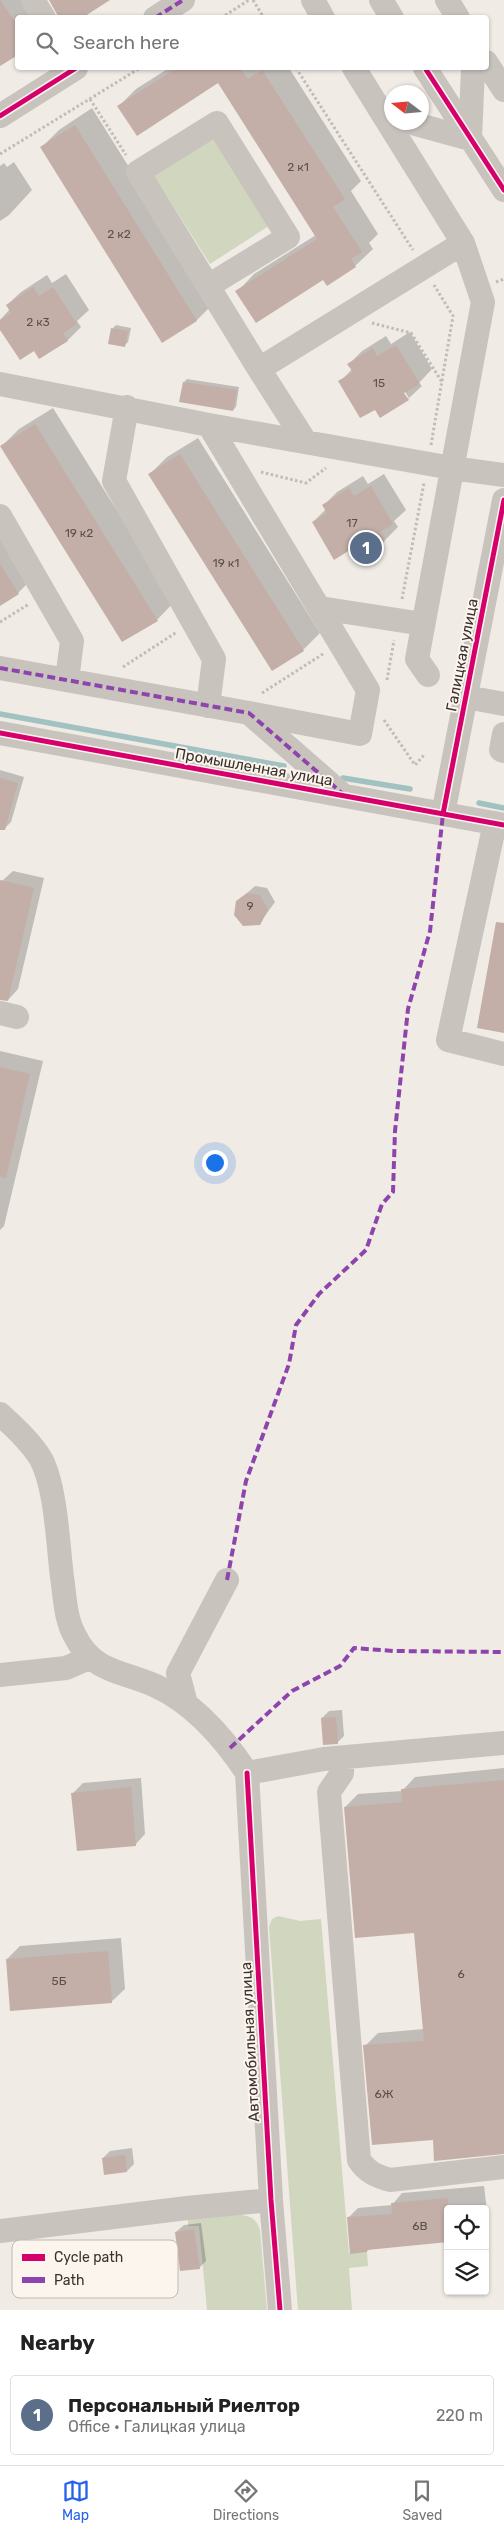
<!DOCTYPE html>
<html lang="en">
<head>
<meta charset="utf-8">
<style>
	body { margin:0; font-family:Rubik,sans-serif; background:#f6f6f6; color:#222 }
	.controls { position:absolute; right:15px; bottom:15px; display:grid; overflow:hidden; border-radius:5px; box-shadow:0 1px 4px #0004 }
	.controls button { width:45px; height:45px; display:grid; place-items:center; padding:0; border:0; border-bottom:1px solid #e0e0e0; background:#fff; color:#222; font:25px sans-serif }
	.compass { position:absolute; left:384px; top:85px; width:45px; height:45px; border-radius:50%; background:#fff; box-shadow:0 1px 4px #0004; rotate:286deg }
	.you { position:absolute; left:214px; top:1162px; width:18px; height:18px; margin:-12px; border:4px solid #fff; border-radius:50%; background:#1a73e8; box-shadow:0 0 0 8px #1a73e833 }
	.badge { display:grid; place-items:center; width:32px; height:32px; border-radius:50%; background:#2563eb; color:#fff; font-size:16px; font-weight:700 }
	.pin { position:absolute; translate:-50% -50%; border:2px solid #fff; box-shadow:0 1px 5px #0006 }
	.list { margin:0; padding:0; list-style:none }
	h2 { display:flex; justify-content:space-between; align-items:center; height:65px; margin:0; padding:0 20px; font-size:21px }
	h2 small { font-size:16px; font-weight:400; color:#767676 }
	.list li { display:grid; grid-template-columns:32px 1fr auto; gap:15px; align-items:center; box-sizing:border-box; height:80px; margin:0 10px 10px; padding:0 10px; border:1px solid #e0e0e0; border-radius:5px }
	.list b { display:block; font-size:19px; white-space:nowrap }
	.list p { margin:0; font-size:16px; white-space:nowrap; color:#767676 }
	.list em { font-size:16px; font-style:normal; color:#767676 }
	.icon { flex:none; width:28px; height:28px; fill:none; stroke:currentColor; stroke-width:2; stroke-linecap:round; stroke-linejoin:round }
	.map { position:relative; flex:none; width:504px; height:2310px; overflow:hidden }
	.search { position:absolute; background:#fff; box-shadow:0 1px 4px #0004; left:15px; right:15px; top:15px; height:55px; display:flex; align-items:center; gap:12px; box-sizing:border-box; padding:0 18px; border-radius:5px; color:#767676; font-size:19px }
	.sheet { height:155px; background:#fff }
	nav { display:flex; justify-content:space-around; align-items:center; box-sizing:border-box; height:70px; border-top:1px solid #e0e0e0; background:#fff; font-size:14px; color:#767676 }
	nav a { display:grid; justify-items:center; gap:2px }
	nav .on { color:#2563eb }
	.map>svg:first-child { display:block }
	.green { fill:#d1d6bf }
	.shadow { fill:#0003; fill-rule:evenodd }
	.lines { fill:none; stroke-linecap:round; stroke-linejoin:round }
	.stream { stroke:#a1c2c1; stroke-width:5.5 }
	.building { fill:#c3afa7 }
	.path { stroke:#c2bbb6; stroke-width:3; stroke-dasharray:2.5 2.5; stroke-linecap:butt }
	.minor { stroke:#c9c3be; stroke-width:24 }
	.quiet { stroke:#8e44ad; stroke-width:4; stroke-dasharray:8 4; stroke-linecap:butt }
	.cycleway-casing { stroke:#fbf5ee; stroke-width:8 }
	.cycleway { stroke:#d6006c; stroke-width:5 }
	.labels { text-anchor:middle; dominant-baseline:central; stroke-width:4; stroke-linejoin:round; paint-order:stroke }
	.number-label { font-size:12px; fill:#5d504a }
	.street-label { font-size:15px; fill:#3b302b; stroke:#fbf5ee }
	.key { fill:#fbf5ee; stroke:#c1bab4; stroke-width:1 }
	.key-label { font-size:14px; fill:#3b302b }
</style>
</head>
<body>
<div class="map">
<svg width="504" height="2310" viewBox="0 0 504 2310">
	<rect width="100%" height="100%" fill="#f0ebe5"/>
	<path class="green" d="M213,133L272,224L210,264L152,173Z
		M278,1916L300,1921L321,1919L349,2253L367,2252L368,2266L349,2268L352,2310H298L269,1927L272,1919Z
		M240,2215C252,2216 256,2219 260,2230L267,2310H207L199,2226H188V2216Z"/>
	<path class="shadow" d="M0,0H29L40,18H18V53L0,64Z
		M169,68H289L361,181L351,191L378,234L369,243L373,249L355,266L324,278L237,292L254,274L316,235L218,82L119,106L136,89Z
		M92,108L214,303L197,320L163,341L42,147L59,130Z
		M14,162L32,190L9,215L0,221V166L4,163L7,167Z
		M66,274L89,310L77,321L81,327L68,340L40,358L34,349L0,327V320L10,309L7,305L21,292L47,275L52,283Z
		M116,325L131,328L128,342L125,345L113,328Z
		M410,332L432,369L419,383L422,386L408,399L376,408L340,382L352,369L349,364L362,351L386,336L391,344ZM402,387L409,398H406L400,388Z
		M187,379L239,387L236,407L233,410L184,382Z
		M53,408L174,602L157,620L2,446L19,429Z
		M198,438L320,633L303,650L150,474L167,457Z
		M384,474L406,510L394,521L398,527L385,540L351,548L313,522L326,509L324,505L337,492L363,476L368,484Z
		M0,520L35,576L18,593L0,604Z
		M0,770L24,777L11,822L4,829L0,828Z
		M13,871L44,878L18,989L8,1000H0V892L2,881Z
		M255,886L267,888L275,902L259,924L237,902Z
		M0,1051L43,1061L4,1226L0,1230Z
		M342,1710L344,1736L337,1743L322,1718L329,1711Z
		M504,1768V2153L434,2139L365,2046L378,2033L424,2029L415,1932L345,1807L358,1794L402,1791L415,1777Z
		M141,1778L145,1834L135,1845L73,1793L83,1783Z
		M121,1938L125,1989L111,2002L7,1959L20,1946Z
		M132,2148L134,2164L127,2171L103,2158L110,2151Z
		M484,2186L489,2228L485,2232V2209H448L367,2251L348,2218L358,2208L392,2205L402,2193Z
		M201,2223L206,2261L199,2268L176,2232L184,2225Z"/>
	<g class="lines">
		<path class="stream" d="M0,714L284,766
			M343,778L410,789
			M479,803L504,808"/>
	</g>
	<path class="building" d="M0,0L18,26V55L0,66Z
		M49,0H110L82,18H59Z
		M177,68H243L241,69L248,79L262,70L345,199L333,207L362,252L351,259L356,267L327,286L323,280L256,323L235,291L317,239L218,83L137,136L117,106Z
		M75,125L197,321L162,343L40,147Z
		M33,287L39,296L53,287L77,324L63,333L68,341L39,359L34,351L20,360L0,330V320L11,313L6,305Z
		M111,328L128,331L125,347L108,344Z
		M396,345L420,384L404,393L409,400L380,418L375,410L360,418L338,381L353,372L347,364L373,348L377,356Z
		M183,382L237,390L233,411L179,402Z
		M35,424L158,621L122,642L0,446Z
		M180,454L304,651L272,671L148,474Z
		M371,486L393,524L380,532L385,541L356,559L350,550L334,560L312,522L327,513L322,505L349,488L354,496Z
		M0,564L19,594L0,606Z
		M0,778L18,783L5,830H0Z
		M0,880L34,888L8,1001L0,1000Z
		M247,893L260,895L268,910L260,925L243,926L234,915L236,901Z
		M496,922L504,923V1033L477,1028Z
		M0,1067L30,1074L6,1178L0,1177Z
		M336,1717L338,1744L323,1745L321,1718Z
		M504,1780V2154L434,2161L433,2140L372,2145L363,2045L424,2041L414,1933L355,1938L344,1807L402,1802L401,1789Z
		M131,1787L136,1846L77,1851L71,1793Z
		M108,1951L112,2003L10,2011L6,1959Z
		M125,2155L127,2172L104,2175L102,2158Z
		M448,2198V2242L367,2250V2252L350,2254L347,2217L392,2214L391,2203Z
		M194,2229L200,2269L180,2271L175,2232Z"/>
	<g class="lines">
		<path class="path" d="M253,0L264,18
			M221,18L249,0
			M296,68L413,250
			M90,99L126,155
			M0,154L140,68
			M496,282L504,279
			M372,323L411,333L442,382
			M431,445L453,316L434,285
			M261,472L306,483L326,468
			M402,599L424,483
			M0,622L29,604
			M123,667L177,632
			M387,680L394,640
			M262,693L323,654
			M384,720L415,765L425,754"/>
		<path class="minor" d="M33,0L44,18
			M313,0L323,18
			M381,0L392,18
			M447,0L458,18
			M155,18L183,0
			M486,62L504,90
			M354,68L463,243L483,302L417,659L428,675
			M425,68L504,190
			M0,116L76,68
			M408,122L470,139L473,68
			M208,286L288,237L217,123L138,172L259,369L463,243
			M259,369L305,441
			M0,384L209,425L452,468L504,475
			M127,407L114,481L214,659L208,706
			M209,425L368,690L360,734L249,713
			M0,516L72,641L67,680
			M320,608L423,624
			M0,668L249,713L343,795
			M466,697L504,704
			M0,733L504,825
			M504,734L501,750L504,751
			M443,814L504,500
			M495,823L448,1040L504,1054
			M0,1013L17,1017
			M0,1414C14,1427 31,1442 41,1459C56,1487 58,1545 62,1577C65,1597 65,1618 75,1636C93,1673 123,1671 156,1686C195,1704 224,1738 247,1773
			M0,1675L66,1668L89,1658
			M186,1704L178,1673L227,1580
			M342,1758V1773L329,1792L359,2160C367,2172 376,2176 390,2180L504,2167
			M247,1773L271,2200L280,2310
			M247,1773L324,1759L504,1743
			M0,2231L187,2208L271,2200"/>
		<path class="quiet" d="M155,18L183,0
			M0,668L249,713L343,794
			M227,1580L246,1481L289,1364L296,1325L319,1294L366,1250L382,1204L393,1192L395,1131L408,1009L430,931L443,814
			M230,1748L292,1691L340,1666L354,1648L393,1651L504,1652"/>
		<defs>
			<path id="cycleway" d="M425,68L504,190
				M0,116L76,68
				M0,733L504,825
				M443,814L504,500
				M247,1773L271,2200L280,2310"/>
		</defs>
		<use href="#cycleway" class="cycleway-casing"/>
		<use href="#cycleway" class="cycleway"/>
	</g>
	<g class="labels">
		<g class="number-label">
			<text x="298" y="167">2 к1</text>
			<text x="119" y="234">2 к2</text>
			<text x="38" y="322">2 к3</text>
			<text x="379" y="383">15</text>
			<text x="352" y="523">17</text>
			<text x="79" y="533">19 к2</text>
			<text x="226" y="563">19 к1</text>
			<text x="250" y="906">9</text>
			<text x="461" y="1974">6</text>
			<text x="59" y="1981">5Б</text>
			<text x="384" y="2094">6Ж</text>
			<text x="420" y="2226">6В</text>
		</g>
		<g class="street-label">
			<text transform="translate(462 655) rotate(-79)">Галицкая улица</text>
			<text transform="translate(254 767) rotate(10)">Промышленная улица</text>
			<text transform="translate(250 2042) rotate(-93)">Автомобильная улица</text>
		</g>
	</g>
	<rect x="12" y="2240" width="166" height="58" rx="8" class="key"/>
	<rect x="22" y="2254" width="23" height="7" fill="#d6006c"/>
	<rect x="22" y="2277" width="23" height="6" fill="#8e44ad"/>
	<g class="key-label">
		<text x="54" y="2262">Cycle path</text>
		<text x="54" y="2285">Path</text>
	</g>
</svg>
<div class="controls">
<button><svg class="icon" aria-label="locate" viewBox="0 0 24 24"><circle cx="12" cy="12" r="6"/><path d="M12 2v4M12 18v4M2 12h4M18 12h4"/></svg></button>
<button><svg class="icon" aria-label="layers" viewBox="0 0 24 24"><path d="M12 4l9 5-9 5-9-5zM3 14l9 5 9-5"/></svg></button>
</div>
<svg class="compass" viewBox="-18 -18 36 36"><path d="M0-13l5 13h-10z" fill="#e53935"/><path d="M0 13l5-13h-10z" fill="#767676"/></svg>
<div class="you"></div>
<div class="pin badge" style="left:366px;top:548px;background:#5c6f8a">1</div>
<div class="search"><svg class="icon" aria-label="search" viewBox="0 0 24 24"><circle cx="10" cy="10" r="6"/><path d="M15 15l6 6"/></svg>Search here</div>
</div>
<section class="sheet">
<h2>Nearby<small></small></h2>
<ul class="list">
<li><span class="badge" style="background:#5c6f8a">1</span><div><b>Персональный Риелтор</b><p>Office · Галицкая улица</p></div><em>220 m</em></li>
</ul>
</section>
<nav>
<a class="on"><svg class="icon" aria-label="map" viewBox="0 0 24 24"><path d="M3 6l6-2 6 2 6-2v14l-6 2-6-2-6 2zM9 4v14M15 6v14"/></svg>Map</a>
<a><svg class="icon" aria-label="directions" viewBox="0 0 24 24"><path d="M12 3l9 9-9 9-9-9zM9 14v-3h6M13 9l2 2-2 2"/></svg>Directions</a>
<a><svg class="icon" aria-label="saved" viewBox="0 0 24 24"><path d="M7 4h10v16l-5-4-5 4z"/></svg>Saved</a>
</nav>
</body>
</html>
